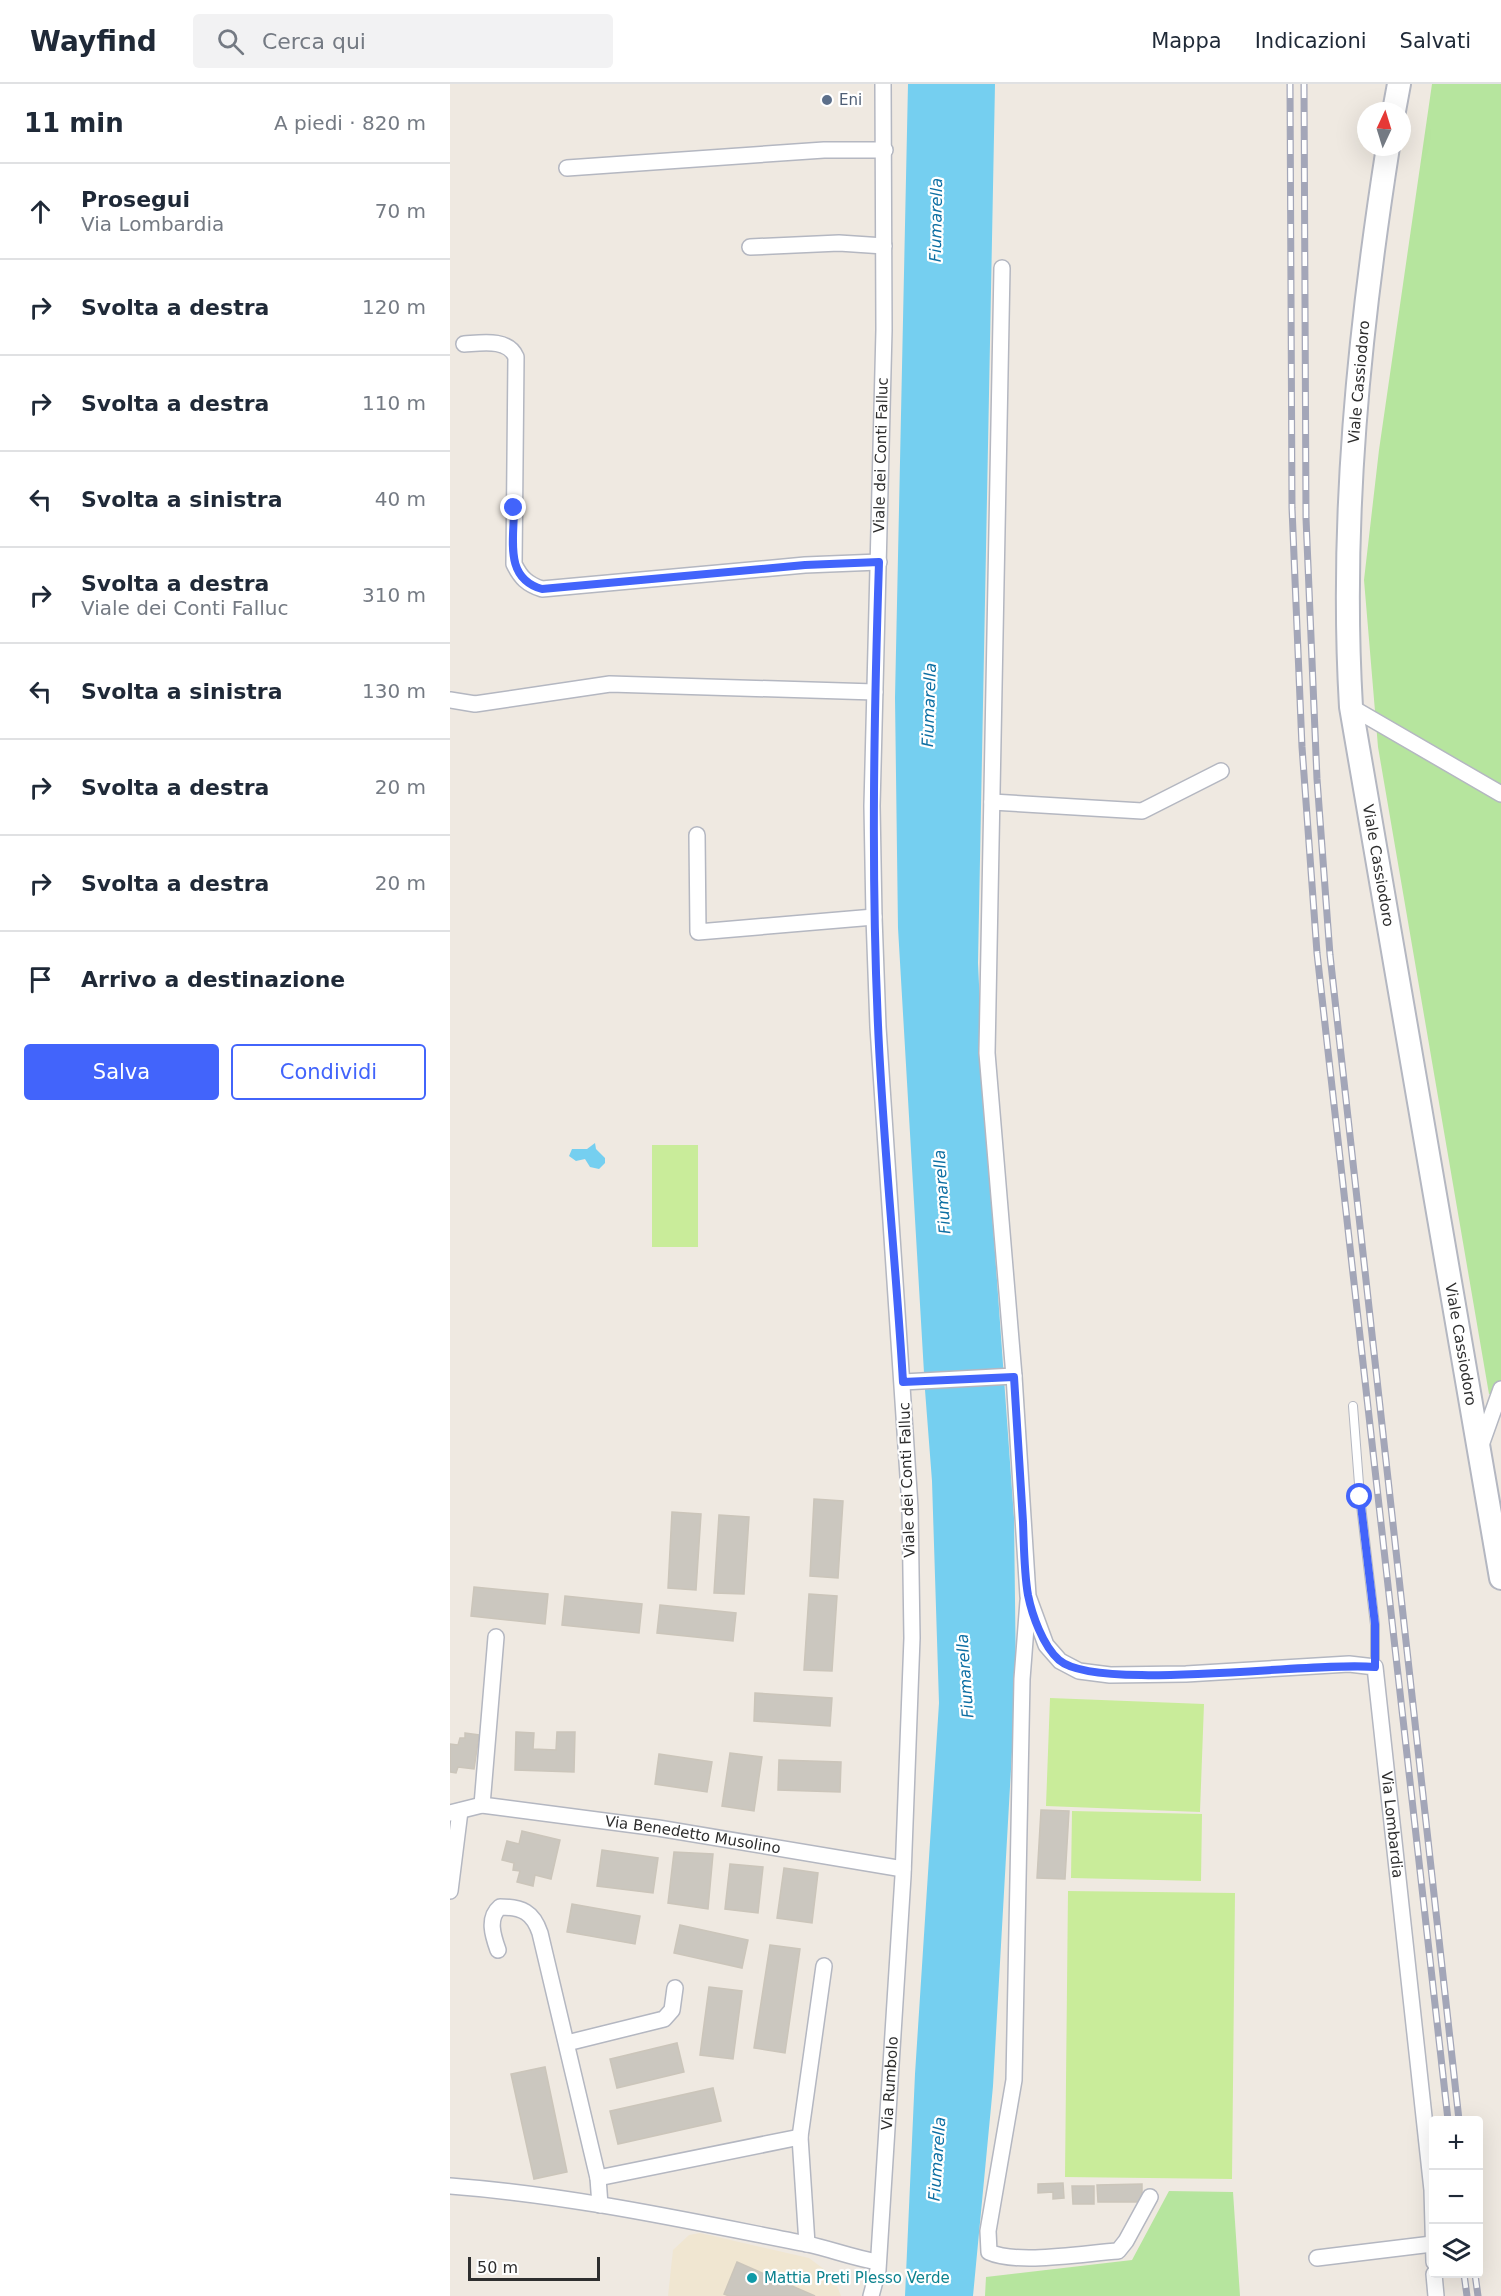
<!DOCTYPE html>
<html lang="it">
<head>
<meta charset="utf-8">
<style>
	body { margin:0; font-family:"DejaVu Sans",sans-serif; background:#f2f2f3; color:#1f2937 }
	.controls { position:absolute; right:18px; bottom:18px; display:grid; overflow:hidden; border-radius:6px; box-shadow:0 6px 24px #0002 }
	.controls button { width:54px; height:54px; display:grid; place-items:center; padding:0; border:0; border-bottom:2px solid #e0e1e3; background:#fff; color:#1f2937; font:30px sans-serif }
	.compass { position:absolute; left:907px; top:18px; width:54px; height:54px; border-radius:50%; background:#fff; box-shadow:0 6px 24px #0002; rotate:4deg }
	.scale { position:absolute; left:18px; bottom:15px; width:132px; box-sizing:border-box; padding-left:6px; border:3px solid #2e2e2e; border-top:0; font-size:16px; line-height:21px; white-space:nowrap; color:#2e2e2e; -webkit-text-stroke:4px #fff; paint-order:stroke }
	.stop { position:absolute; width:18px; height:18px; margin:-14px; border:4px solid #4264fb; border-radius:50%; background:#fff }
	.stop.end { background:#4264fb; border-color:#fff; box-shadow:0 2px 6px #0008 }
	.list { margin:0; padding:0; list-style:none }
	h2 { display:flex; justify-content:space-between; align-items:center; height:78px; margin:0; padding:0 24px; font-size:26px }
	h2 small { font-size:20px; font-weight:400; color:#747a83 }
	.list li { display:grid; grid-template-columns:39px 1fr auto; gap:18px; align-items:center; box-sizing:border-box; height:96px; padding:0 24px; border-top:2px solid #e0e1e3 }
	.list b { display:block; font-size:22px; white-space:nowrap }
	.list p { margin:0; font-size:20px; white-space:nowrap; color:#747a83 }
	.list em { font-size:20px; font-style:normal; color:#747a83 }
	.actions { display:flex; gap:12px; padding:18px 24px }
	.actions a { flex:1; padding:14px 0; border:2px solid #4264fb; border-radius:6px; text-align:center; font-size:21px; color:#4264fb }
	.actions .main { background:#4264fb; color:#fff }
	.icon { flex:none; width:33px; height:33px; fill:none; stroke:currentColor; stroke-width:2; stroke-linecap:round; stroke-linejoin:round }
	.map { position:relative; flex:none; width:1051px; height:2212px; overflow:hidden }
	header { display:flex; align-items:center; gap:36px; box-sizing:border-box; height:84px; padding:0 30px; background:#fff; border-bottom:2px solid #e0e1e3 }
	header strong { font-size:28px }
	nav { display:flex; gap:33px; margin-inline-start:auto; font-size:21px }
	.search { width:420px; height:54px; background:#f2f2f3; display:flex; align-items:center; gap:15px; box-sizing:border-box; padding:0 21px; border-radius:6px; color:#747a83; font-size:22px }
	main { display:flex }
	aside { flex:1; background:#fff }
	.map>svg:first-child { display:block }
	.education { fill:#f0e6d1 }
	.green { fill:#b6e59e }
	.pitch { fill:#c9ec9a }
	.water { fill:#75cff0 }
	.building { fill:#cbc7bf; stroke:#cbc5ba; stroke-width:1.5 }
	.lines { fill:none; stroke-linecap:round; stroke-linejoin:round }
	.service-casing { stroke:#b4b7c1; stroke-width:10 }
	.minor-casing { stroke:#b4b7c1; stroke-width:18 }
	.secondary-casing { stroke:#b4b7c1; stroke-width:26 }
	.service { stroke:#fff; stroke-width:8 }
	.minor { stroke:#fff; stroke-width:15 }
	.secondary { stroke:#fff; stroke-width:22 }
	.rail-casing { stroke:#a3a6b8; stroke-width:7 }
	.rail { stroke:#fff; stroke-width:4.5; stroke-dasharray:14; stroke-linecap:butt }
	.route { stroke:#4264fb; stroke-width:8 }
	.service-dot { fill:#5c6f8a; stroke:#fff; stroke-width:2 }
	.culture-dot { fill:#0f9aa8; stroke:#fff; stroke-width:2 }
	.labels { text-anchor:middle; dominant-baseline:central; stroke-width:4.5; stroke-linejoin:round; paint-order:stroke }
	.service-label { font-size:15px; fill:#4e5e75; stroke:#fff; text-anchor:start }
	.street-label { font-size:15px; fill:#2e2e2e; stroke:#fff }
	.culture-label { font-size:15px; fill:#0d838f; stroke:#fff; text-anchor:start }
	.water-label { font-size:16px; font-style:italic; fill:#0d6fa3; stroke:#fff }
</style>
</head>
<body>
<header>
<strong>Wayfind</strong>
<div class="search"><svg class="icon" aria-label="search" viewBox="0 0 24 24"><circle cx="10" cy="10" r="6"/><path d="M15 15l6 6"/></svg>Cerca qui</div>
<nav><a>Mappa</a><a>Indicazioni</a><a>Salvati</a></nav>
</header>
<main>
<aside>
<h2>11 min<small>A piedi · 820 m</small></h2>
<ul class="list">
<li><svg class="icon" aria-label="ahead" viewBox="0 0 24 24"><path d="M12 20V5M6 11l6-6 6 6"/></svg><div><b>Prosegui</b><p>Via Lombardia</p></div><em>70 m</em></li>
<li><svg class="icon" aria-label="right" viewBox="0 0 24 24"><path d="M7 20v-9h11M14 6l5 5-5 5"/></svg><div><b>Svolta a destra</b></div><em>120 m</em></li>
<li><svg class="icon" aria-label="right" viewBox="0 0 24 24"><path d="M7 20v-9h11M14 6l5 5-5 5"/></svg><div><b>Svolta a destra</b></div><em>110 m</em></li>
<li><svg class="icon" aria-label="left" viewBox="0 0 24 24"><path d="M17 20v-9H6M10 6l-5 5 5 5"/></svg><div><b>Svolta a sinistra</b></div><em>40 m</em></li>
<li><svg class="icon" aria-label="right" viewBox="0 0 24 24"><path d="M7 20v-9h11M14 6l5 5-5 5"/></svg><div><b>Svolta a destra</b><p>Viale dei Conti Falluc</p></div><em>310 m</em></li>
<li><svg class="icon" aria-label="left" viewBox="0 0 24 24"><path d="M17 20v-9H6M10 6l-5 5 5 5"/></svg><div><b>Svolta a sinistra</b></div><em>130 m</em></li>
<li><svg class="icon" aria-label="right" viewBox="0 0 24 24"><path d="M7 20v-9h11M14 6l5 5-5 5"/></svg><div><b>Svolta a destra</b></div><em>20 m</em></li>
<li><svg class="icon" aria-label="right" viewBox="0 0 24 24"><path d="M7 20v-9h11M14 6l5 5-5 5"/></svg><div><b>Svolta a destra</b></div><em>20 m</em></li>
<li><svg class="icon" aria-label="arrive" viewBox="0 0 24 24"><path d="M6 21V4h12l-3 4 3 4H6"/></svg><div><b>Arrivo a destinazione</b></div></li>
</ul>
<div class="actions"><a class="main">Salva</a><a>Condividi</a></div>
</aside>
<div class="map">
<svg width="1051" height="2212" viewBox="0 0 1051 2212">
	<rect width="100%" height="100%" fill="#efe9e1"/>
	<path class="education" d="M250,2149L359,2174L383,2192L391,2212H218L223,2166L239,2151Z"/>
	<path class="green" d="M982,0H1051V1310H1039L928,663L914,496L929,366Z
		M719,2107L783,2108L790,2212H535L536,2193L682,2176Z"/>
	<path class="pitch" d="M202,1061H248V1163H202Z
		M600,1614L754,1620L750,1728L596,1722Z
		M622,1727L752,1730L751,1797L621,1794Z
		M618,1807L785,1809L782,2095L615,2093Z"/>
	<path class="water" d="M458,0H545L528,879L535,1029L564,1434L566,1597L543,2002L523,2212H455L465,1990L489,1619L482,1397L475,1306L448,844L445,614Z
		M145,1059L146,1065L155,1074V1079L149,1085L140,1083L135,1075L126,1077L119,1072L122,1065H137Z"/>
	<path class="building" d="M364,1415L393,1417L388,1494L360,1492Z
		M222,1428L251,1430L246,1506L218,1504Z
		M269,1431L299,1433L294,1510L264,1509Z
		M24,1503L98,1510L95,1540L21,1532Z
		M359,1510L387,1512L382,1587L354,1586Z
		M115,1512L192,1520L189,1549L112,1541Z
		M210,1521L286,1529L283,1557L207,1549Z
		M305,1609L382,1614L380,1642L304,1637Z
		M66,1648L84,1649L83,1665L106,1666L107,1648H125L124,1688L65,1686Z
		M15,1649L29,1651L24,1685L8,1683L6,1689L0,1688V1660L8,1661L10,1654H15Z
		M280,1669L312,1673L304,1727L272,1722Z
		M209,1670L262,1678L257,1708L205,1700Z
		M329,1676L391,1678L390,1708L328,1706Z
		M591,1726L619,1727L615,1795L587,1794Z
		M72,1747L110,1756L101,1795L85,1791L83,1802L67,1798L70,1787L63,1786L64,1779L52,1776L57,1757L69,1760Z
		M152,1766L208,1774L203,1809L147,1802Z
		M224,1768L263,1770L258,1825L218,1819Z
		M280,1780L313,1783L308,1829L275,1825Z
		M334,1784L368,1789L362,1839L327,1834Z
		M122,1820L190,1832L185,1860L117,1848Z
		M230,1841L298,1856L292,1884L224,1869Z
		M320,1861L350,1865L335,1969L304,1964Z
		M259,1903L292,1907L283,1975L250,1971Z
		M227,1959L234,1988L167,2004L160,1975Z
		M95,1983L117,2088L84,2095L61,1990Z
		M263,2004L271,2037L168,2060L160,2027Z
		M613,2099L614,2114L603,2115V2108L588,2109V2100Z
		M692,2100V2118H648L647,2101Z
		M622,2102H644V2120H623Z
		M287,2178L365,2212H279L274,2210Z"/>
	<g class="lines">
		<defs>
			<path id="service" d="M903,1322L910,1413L925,1541V1583"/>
			<g id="minor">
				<path d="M117,84L374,66H435"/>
				<path d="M300,163L389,159L434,162"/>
				<path id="s1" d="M552,184L537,969L564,1292L578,1512L596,1561L610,1577L629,1587L660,1591L736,1590L899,1580L925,1583L982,2106L984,2178"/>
				<path d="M14,260C31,259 58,254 66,273L64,480C71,494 77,500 92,505L355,481L429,478"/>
				<path d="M0,616L25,620L160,600L425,608"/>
				<path d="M901,623L1051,710"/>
				<path d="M542,718L692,727L771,687"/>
				<path d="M247,751L248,848L424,833"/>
				<path d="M453,1298L564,1292"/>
				<path d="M1030,1364L1051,1305"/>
				<path d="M578,1517L572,1595L564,1996L538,2147L539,2168C567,2181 636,2169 668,2167L676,2157L700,2113"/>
				<path d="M32,1721L46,1553"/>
				<path id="s2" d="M0,1729L32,1721L208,1744L453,1785"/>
				<path d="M0,1807L10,1727"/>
				<path d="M48,1866C43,1852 37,1834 50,1823C72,1823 83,1828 90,1849L148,2094L150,2121"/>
				<path d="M117,1959L214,1935L222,1926L225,1904"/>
				<path d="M148,2094L350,2053"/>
				<path d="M0,2102C120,2111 239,2137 357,2160C381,2165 403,2174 428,2178"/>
				<path d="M357,2160L350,2053L374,1882"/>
				<path d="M867,2174L982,2160"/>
				<path d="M984,2190L986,2212"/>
				<path id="s3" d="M421,2212L428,2186L453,1792L462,1554L460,1422L428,943L424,833L422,722L434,246L433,0"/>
			</g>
			<g id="secondary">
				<path d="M944,27L949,0"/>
				<path id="s4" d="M938,63C909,248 890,435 901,623L1051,1494"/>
			</g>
		</defs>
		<use href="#service" class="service-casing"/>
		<use href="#minor" class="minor-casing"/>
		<use href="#secondary" class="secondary-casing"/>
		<use href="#service" class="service"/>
		<use href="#minor" class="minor"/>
		<use href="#secondary" class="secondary"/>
		<defs>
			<path id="rail" d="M840,0L842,424L852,663L867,869L998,2036
				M854,0L856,434L867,695L880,871L1009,2036
				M1014,2190L1017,2212
				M1025,2190L1028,2212"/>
		</defs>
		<use href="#rail" class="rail-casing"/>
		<use href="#rail" class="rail"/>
	</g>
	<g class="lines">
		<path class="route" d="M64,424C64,456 54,494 92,505L355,481L429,478C424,633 421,786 428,941C433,1060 446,1179 453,1298L564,1293C567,1341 570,1390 573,1438C574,1462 574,1488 578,1511C582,1531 593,1562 609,1576C647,1609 862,1577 925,1583V1540L910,1413"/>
	</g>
	<circle class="service-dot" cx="377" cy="16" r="6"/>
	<circle class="culture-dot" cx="302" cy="2194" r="6"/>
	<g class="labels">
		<g class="service-label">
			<text x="389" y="16">Eni</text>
		</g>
		<g class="street-label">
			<text transform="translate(909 298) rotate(-85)">Viale Cassiodoro</text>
			<text stroke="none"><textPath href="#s3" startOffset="1844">Viale dei Conti Falluc</textPath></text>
			<text stroke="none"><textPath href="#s4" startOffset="723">Viale Cassiodoro</textPath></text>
			<text stroke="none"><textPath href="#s4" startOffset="1209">Viale Cassiodoro</textPath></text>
			<text transform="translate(457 1396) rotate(-92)">Viale dei Conti Falluc</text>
			<text stroke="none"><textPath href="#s1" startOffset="1880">Via Lombardia</textPath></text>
			<text stroke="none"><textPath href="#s2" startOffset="246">Via Benedetto Musolino</textPath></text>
			<text stroke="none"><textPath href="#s3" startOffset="214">Via Rumbolo</textPath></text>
		</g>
		<g class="culture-label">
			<text x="314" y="2194">Mattia Preti Plesso Verde</text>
		</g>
		<g class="water-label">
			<text transform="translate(486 136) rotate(-89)">Fiumarella</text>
			<text transform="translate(479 621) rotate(-88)">Fiumarella</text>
			<text transform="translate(492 1108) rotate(-94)">Fiumarella</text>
			<text transform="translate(515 1592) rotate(-94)">Fiumarella</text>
			<text transform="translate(487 2075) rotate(-86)">Fiumarella</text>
		</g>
	</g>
</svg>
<div class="controls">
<button>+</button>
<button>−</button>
<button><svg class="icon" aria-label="layers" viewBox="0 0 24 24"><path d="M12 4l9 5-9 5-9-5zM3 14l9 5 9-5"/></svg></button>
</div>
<svg class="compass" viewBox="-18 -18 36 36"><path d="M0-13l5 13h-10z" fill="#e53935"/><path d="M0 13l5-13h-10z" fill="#747a83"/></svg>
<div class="scale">50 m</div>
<div class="stop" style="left:910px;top:1413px"></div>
<div class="stop end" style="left:64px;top:424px"></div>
</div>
</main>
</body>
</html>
